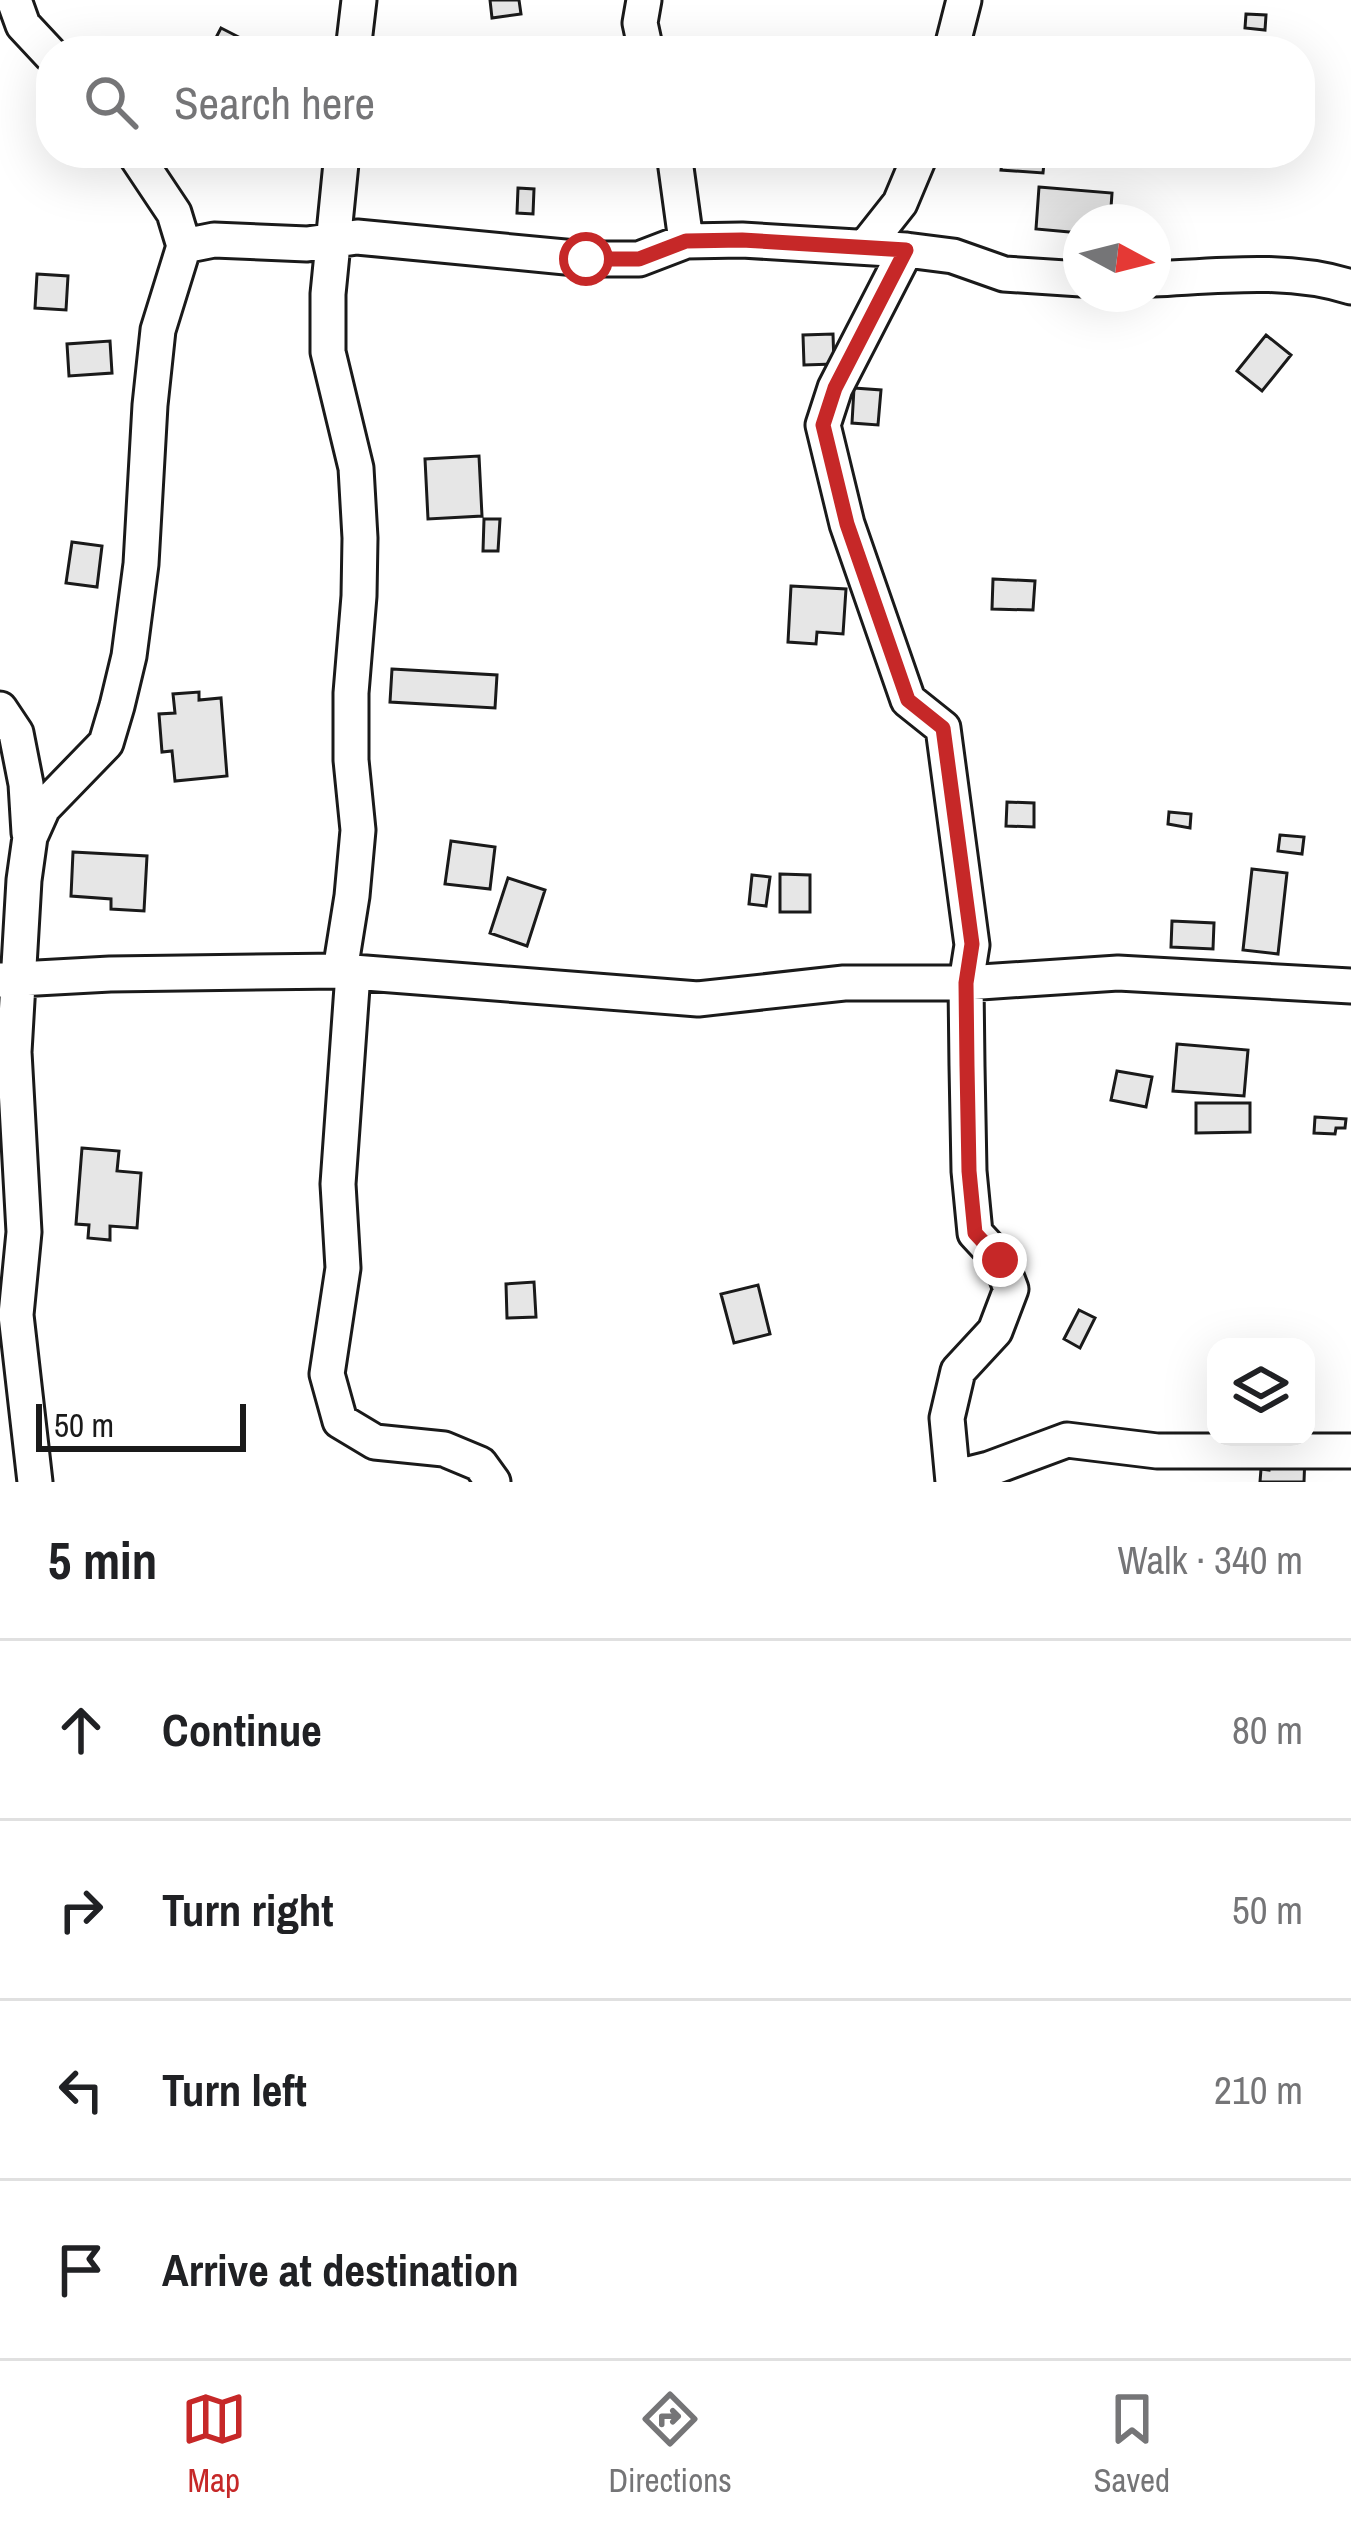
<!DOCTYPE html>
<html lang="en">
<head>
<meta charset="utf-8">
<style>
	body { margin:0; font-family:"Archivo Narrow",sans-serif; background:#f2f2f2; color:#202124 }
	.controls { position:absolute; right:36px; bottom:36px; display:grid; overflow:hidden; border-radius:24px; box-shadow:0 12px 48px #0002 }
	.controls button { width:108px; height:108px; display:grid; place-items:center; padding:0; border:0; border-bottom:3px solid #e0e0e0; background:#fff; color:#202124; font:60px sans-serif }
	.compass { position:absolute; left:1063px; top:204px; width:108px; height:108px; border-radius:50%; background:#fff; box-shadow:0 12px 48px #0002; rotate:97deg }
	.scale { position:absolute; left:36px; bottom:30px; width:210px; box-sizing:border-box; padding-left:12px; border:6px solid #1a1a1a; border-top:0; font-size:33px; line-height:42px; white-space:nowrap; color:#1a1a1a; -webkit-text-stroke:9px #fff; paint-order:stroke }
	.stop { position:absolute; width:36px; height:36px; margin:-27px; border:9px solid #c62828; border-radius:50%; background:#fff }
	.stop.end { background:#c62828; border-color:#fff; box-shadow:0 3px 12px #0008 }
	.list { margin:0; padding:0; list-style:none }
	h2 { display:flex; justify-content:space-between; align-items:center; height:156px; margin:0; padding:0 48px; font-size:51px }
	h2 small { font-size:39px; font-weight:400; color:#757577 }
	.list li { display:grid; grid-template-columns:78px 1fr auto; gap:36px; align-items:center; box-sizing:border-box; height:180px; padding:0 48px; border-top:3px solid #e0e0e0 }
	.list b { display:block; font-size:45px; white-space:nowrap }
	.list em { font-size:39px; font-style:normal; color:#757577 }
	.icon { flex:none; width:66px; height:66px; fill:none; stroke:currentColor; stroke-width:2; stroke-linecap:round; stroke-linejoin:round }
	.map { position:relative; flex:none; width:1351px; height:1482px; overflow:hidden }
	.search { position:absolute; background:#fff; box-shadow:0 12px 48px #0002; left:36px; right:36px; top:36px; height:132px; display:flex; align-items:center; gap:30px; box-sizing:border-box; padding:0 42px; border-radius:48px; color:#757577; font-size:45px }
	.sheet { height:876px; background:#fff }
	nav { display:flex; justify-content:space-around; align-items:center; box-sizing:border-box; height:168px; border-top:3px solid #e0e0e0; background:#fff; font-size:33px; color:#757577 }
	nav a { display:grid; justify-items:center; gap:6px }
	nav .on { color:#c62828 }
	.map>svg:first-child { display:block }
	.building { fill:#e6e6e6; stroke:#1a1a1a; stroke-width:3 }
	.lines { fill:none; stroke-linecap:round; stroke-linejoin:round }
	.minor-casing { stroke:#1a1a1a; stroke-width:39 }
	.minor { stroke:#fff; stroke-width:33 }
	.route { stroke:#c62828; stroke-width:15 }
</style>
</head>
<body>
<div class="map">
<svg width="1351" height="1482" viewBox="0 0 1351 1482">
	<rect width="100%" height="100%" fill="#fff"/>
	<path class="building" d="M490,0H519L521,14L492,18Z
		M1246,14L1266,15L1265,30L1245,28Z
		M221,28L266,51H209Z
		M1003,153H1045L1043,173L1001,170Z
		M1039,187L1112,193L1110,222H1081V233L1036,229Z
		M518,188L534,189L533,214L517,213Z
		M37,274L68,276L66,310L35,308Z
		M833,334L834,364L804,365L803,335Z
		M1266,335L1291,355L1262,391L1237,371Z
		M110,341L112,373L69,376L67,344Z
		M854,388L881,390L878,425L852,423Z
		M479,456L482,516L428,519L425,459Z
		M484,519H500L498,551H483Z
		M72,542L102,546L97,587L66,583Z
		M993,579L1035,581L1033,610L992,609Z
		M791,586L846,589L843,634L817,632L816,644L788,642Z
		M392,669L497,675L495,708L390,702Z
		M199,692V700L221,698L227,776L175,781L172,751L162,752L159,714L175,713L173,694Z
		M1007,802L1034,803V827L1006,826Z
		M1169,812L1191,814L1190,828L1168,824Z
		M1280,835L1304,837L1302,854L1278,851Z
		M451,841L495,847L490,889L445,884Z
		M73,852L147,856L144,911L111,909V899L71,896Z
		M1252,869L1287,873L1278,954L1243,950Z
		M780,874L810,875V912H780Z
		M752,875L770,877L766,906L749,904Z
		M508,878L545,890L527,946L490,933Z
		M1172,921L1214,923L1213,949L1171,947Z
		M1177,1044L1248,1050L1244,1096L1173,1091Z
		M1117,1071L1152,1077L1146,1107L1111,1100Z
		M1196,1103H1250V1132L1196,1133Z
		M1315,1117L1346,1119L1345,1128H1336L1335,1134L1314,1133Z
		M82,1148L119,1151L117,1171L141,1173L137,1228L110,1226V1240L88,1238L89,1225L76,1224Z
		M534,1282L536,1317L507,1318L506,1284Z
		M758,1285L770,1334L734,1343L721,1294Z
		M1079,1310L1095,1318L1080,1348L1064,1339Z
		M1270,1453L1305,1454L1304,1482H1260L1261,1469L1269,1470Z"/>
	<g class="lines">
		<defs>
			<path id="minor" d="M14,0L23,25L51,55
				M644,0L640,23L646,51
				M353,51L359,0
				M951,51L964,0
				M674,153L686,241
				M184,246L214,240L307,244L357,237L586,259H639L686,241L742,240L906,250L953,256L1004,274L1081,279
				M866,246L900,203L921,153
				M906,250L835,388L823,425L847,524L908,700L943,728L972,945L966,983L967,1066L969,1171L975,1233L1000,1260L1011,1289L995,1331L958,1371L947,1418L953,1482
				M1153,279C1218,276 1288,267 1351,287
				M0,709L16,733L26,784L29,833
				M340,971L352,896L358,830L351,760V693L359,596L360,538L356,468L328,352V294L342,153
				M353,973L338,1184L343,1268L327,1374L340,1421L375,1442L444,1449L480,1464L493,1482
				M0,980L110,974L340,971L698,999L844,983H966L1118,973L1351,986
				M953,1478L989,1469L1067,1440L1157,1451H1351
				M35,1482L16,1315L24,1232L14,1052L24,880L30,837L43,808L106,743L117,706L129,656L141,564L150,405L158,330L184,246L174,213L134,153"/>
		</defs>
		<use href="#minor" class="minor-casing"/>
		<use href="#minor" class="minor"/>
	</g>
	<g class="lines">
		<path class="route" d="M586,259H639L686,241L742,240L906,250L835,388L823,425L847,524L908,700L943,728L972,944L966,983L967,1066L969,1171L975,1233L1000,1260"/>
	</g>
</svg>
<div class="controls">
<button><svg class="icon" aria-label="layers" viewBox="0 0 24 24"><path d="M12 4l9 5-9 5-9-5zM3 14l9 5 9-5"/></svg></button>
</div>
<svg class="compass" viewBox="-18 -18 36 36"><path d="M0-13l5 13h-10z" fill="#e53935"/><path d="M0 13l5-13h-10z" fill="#757577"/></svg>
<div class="scale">50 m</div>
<div class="stop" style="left:586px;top:259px"></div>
<div class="stop end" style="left:1000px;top:1260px"></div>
<div class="search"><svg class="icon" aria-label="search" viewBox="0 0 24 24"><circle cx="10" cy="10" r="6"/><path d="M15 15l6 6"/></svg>Search here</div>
</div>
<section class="sheet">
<h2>5 min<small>Walk · 340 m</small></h2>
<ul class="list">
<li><svg class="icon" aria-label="ahead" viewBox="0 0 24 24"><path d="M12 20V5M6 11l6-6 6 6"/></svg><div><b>Continue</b></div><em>80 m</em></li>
<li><svg class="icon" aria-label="right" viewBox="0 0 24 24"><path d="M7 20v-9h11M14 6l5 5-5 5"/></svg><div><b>Turn right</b></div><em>50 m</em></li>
<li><svg class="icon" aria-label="left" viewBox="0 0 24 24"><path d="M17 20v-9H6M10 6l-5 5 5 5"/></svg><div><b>Turn left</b></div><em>210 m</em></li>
<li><svg class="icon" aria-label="arrive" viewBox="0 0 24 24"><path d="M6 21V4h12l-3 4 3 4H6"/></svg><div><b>Arrive at destination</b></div></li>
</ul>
</section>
<nav>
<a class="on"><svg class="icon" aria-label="map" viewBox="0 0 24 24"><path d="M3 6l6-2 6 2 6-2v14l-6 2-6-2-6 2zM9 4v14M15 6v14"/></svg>Map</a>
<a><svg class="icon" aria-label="directions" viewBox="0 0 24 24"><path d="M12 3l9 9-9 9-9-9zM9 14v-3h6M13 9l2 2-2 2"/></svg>Directions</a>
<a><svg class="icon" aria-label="saved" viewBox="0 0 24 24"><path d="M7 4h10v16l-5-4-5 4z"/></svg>Saved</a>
</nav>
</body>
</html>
